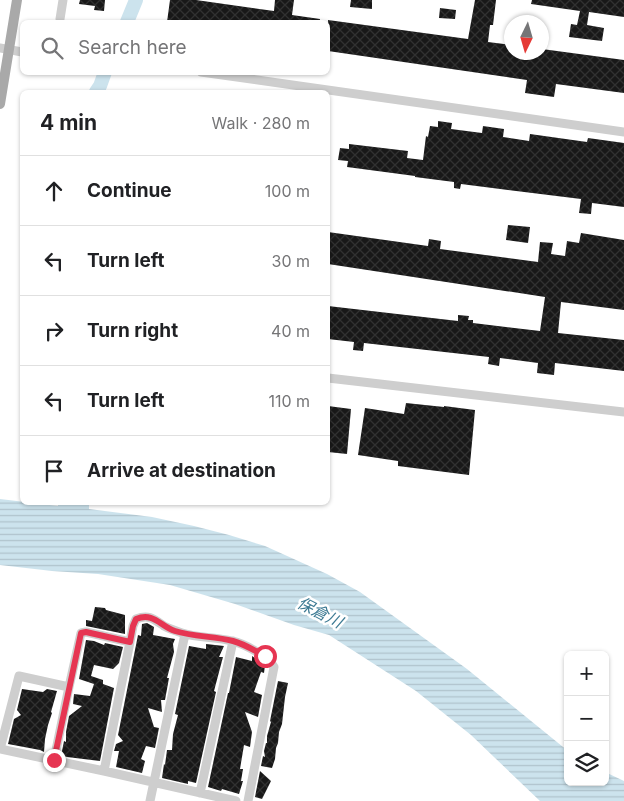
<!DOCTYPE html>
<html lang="en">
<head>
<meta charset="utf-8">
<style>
	body { margin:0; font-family:Inter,"Noto Sans JP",sans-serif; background:#f2f2f2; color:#202124 }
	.controls { position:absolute; right:15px; bottom:15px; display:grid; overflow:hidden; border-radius:8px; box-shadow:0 1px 4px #0004 }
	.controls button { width:45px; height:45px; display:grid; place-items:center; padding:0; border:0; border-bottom:1px solid #e0e0e0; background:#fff; color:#202124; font:25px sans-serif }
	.compass { position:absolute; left:504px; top:15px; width:45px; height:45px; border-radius:50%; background:#fff; box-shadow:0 1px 4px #0004; rotate:185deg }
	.stop { position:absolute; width:15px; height:15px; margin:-11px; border:4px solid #e63552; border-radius:50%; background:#fff }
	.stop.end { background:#e63552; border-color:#fff; box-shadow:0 1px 5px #0008 }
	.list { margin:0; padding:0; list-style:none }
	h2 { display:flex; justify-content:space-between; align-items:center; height:65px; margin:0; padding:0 20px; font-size:21px }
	h2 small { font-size:16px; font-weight:400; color:#757577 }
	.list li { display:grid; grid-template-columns:32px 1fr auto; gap:15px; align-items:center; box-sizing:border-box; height:70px; padding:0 20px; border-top:1px solid #e0e0e0 }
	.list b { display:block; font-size:19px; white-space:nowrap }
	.list em { font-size:16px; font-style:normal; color:#757577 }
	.icon { flex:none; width:28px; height:28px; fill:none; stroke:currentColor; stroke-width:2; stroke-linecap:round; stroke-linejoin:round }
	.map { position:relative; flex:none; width:624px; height:801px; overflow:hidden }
	.search { position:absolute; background:#fff; box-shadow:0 1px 4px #0004; left:20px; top:20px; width:310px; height:55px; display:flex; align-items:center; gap:12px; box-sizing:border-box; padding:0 18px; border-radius:8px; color:#757577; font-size:19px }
	.panel { position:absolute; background:#fff; box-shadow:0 1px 4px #0004; left:20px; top:90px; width:310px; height:415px; border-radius:8px }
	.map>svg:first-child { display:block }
	.water { fill:url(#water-rules) }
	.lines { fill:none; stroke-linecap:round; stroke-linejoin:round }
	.river { stroke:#cce3ed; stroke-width:14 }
	.building { fill:url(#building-cross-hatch) }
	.minor { stroke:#cecece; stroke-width:9 }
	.major { stroke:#a9a9a9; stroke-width:10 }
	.route { stroke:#e63552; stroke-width:6 }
	.labels { text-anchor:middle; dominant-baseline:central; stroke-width:5; stroke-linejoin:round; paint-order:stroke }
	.water-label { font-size:16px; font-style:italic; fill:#3e7b94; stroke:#fff }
</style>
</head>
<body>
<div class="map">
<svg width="624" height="801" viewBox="0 0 624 801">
	<defs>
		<pattern id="water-rules" width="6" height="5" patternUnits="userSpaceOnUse" patternTransform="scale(1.25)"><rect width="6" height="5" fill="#cce3ed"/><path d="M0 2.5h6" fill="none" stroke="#b0c3cc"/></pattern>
		<pattern id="building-cross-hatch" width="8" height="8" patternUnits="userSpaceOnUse" patternTransform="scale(1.25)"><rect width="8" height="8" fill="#181818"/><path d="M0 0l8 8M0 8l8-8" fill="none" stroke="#313131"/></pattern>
	</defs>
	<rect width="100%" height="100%" fill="#fff"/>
	<path class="water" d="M0,499L58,506V503H89V509L152,517L194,526L229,535L265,546L327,574L360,592L467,669L568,751V782H605V772L624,781V801H540L471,735L416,691L329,635L294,625L235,604L170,585L98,574L52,571L0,565Z"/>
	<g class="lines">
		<path class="river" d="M127,22L136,0
			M96,92L100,86L105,72"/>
	</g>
	<path class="building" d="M80,0H105L104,11L94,10L95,6L79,4Z
		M170,0H196L274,11L275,0H294L292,15L320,19V22H167Z
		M351,0H372V9L350,7Z
		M475,0H496L493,25H490L488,42L512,45V52H542V49L624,60V93L556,84L554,97L525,93L527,80L328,51V20L468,39Z
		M532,0H624V17L589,12L587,25L604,28L602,41L569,37L571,24L577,25L580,11L531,4Z
		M440,8L456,10L455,19L439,18Z
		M438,121L452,123L451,129L482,133L483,126L504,129L503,137L529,141L530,134L587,142L588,138L624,143V207L592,203L591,214L579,213L581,199L461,184L460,189L454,188V182L415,177V176L347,167L348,161L338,160L340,148L349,149V144L408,151L407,158L423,160L426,136L428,137L430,126L438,127Z
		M508,225L530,227L528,243L506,240Z
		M328,232L428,246L429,239L441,241L440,249L538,262L540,242L553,243L551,254L565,256L567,241L579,243L581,233L624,240V310L561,302L558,333L624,340V371L555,363L554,375L537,373L538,363L500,358L499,366L488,364L489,357L364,343L363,351L353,350L354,342L328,339V306L458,321V315L469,316L468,320H473V323L540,331L545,297L328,264Z
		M406,403L444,407V406L475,410L469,475L398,466V461L358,455L365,408L404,414Z
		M328,406L351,409L347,454L328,452Z
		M95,607L105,608L106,610L125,615V634L86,626V620L92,621Z
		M147,623L154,627L153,635L175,639L173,644L174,652L167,678H169L165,700H161L162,712L148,708L154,727L159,728L155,748L146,746L141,759L145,761L142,773L116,767L119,751H114L116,744L123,741L118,735L138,635L141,636L142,624Z
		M86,640L94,641L104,645L105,643L123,647L119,663L113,669L94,665L91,676L103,680V684L114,688L100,761L67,757L63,756L62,751L64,741L66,742V732L69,716L82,706L73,704L74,694L90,696L94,684L79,679Z
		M206,644L224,646L219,657H223L214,691L216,692L196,783L188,781V784L162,778L164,764L165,765L167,750H172L173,734L178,715L175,714L189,646L206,649Z
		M252,656L265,665L264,673L261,672L254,692L262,695L258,717L245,712L252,732L250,747L244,745L240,769H243L241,781H243L239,794L222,789L221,791L208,787L228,693H229L236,657L252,661Z
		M278,681L288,683L285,697L282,724L279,732L278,743L276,748L275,759L272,768L261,766L263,756L265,757L264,751L266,743H267V736L271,722L270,721Z
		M22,689L43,692L47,689L57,691L51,712L52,713L48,725L45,739L44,752L40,750L8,744L14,719L21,715L17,710Z
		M260,771L271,781L262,799L255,797Z"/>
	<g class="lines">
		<path class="minor" d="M60,19L63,0
			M0,48L22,52
			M201,72L624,132
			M328,378L624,412
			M54,760L69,687
			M104,771L130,642
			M200,793L233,641
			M150,801L185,634
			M236,801L104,771L0,749L19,676L69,687L81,633L86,632L130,642L133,626L136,619C149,614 154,619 164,626C170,629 176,631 182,633C198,638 216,637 232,641C241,643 249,647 257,652C265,656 270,660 274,667L248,801"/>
		<path class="major" d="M0,104L17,0"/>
	</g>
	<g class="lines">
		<path class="route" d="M54,760L81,633L86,632L130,642L133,626L136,619C154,612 160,626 175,631C194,637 214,636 233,641C244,644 254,650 265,656"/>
	</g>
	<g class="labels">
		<g class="water-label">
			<text transform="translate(320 612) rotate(27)">保倉川</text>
		</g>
	</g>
</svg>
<div class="controls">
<button>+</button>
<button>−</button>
<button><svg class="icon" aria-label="layers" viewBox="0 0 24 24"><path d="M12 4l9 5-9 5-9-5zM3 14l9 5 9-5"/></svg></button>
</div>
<svg class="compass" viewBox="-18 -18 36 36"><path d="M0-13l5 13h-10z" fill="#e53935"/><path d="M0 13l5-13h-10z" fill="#757577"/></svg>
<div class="stop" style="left:265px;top:656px"></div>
<div class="stop end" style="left:54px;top:760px"></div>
<div class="search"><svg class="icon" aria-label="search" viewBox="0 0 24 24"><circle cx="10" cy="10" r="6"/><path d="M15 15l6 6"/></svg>Search here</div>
<section class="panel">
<h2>4 min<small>Walk · 280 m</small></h2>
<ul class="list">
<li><svg class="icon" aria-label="ahead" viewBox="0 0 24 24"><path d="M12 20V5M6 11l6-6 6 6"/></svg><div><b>Continue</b></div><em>100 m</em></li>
<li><svg class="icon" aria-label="left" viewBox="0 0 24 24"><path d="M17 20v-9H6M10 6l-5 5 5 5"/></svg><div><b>Turn left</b></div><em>30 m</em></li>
<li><svg class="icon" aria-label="right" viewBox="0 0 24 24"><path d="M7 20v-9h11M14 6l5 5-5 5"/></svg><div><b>Turn right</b></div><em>40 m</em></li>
<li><svg class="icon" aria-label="left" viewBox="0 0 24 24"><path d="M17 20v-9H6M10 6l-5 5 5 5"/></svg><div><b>Turn left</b></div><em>110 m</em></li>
<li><svg class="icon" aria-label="arrive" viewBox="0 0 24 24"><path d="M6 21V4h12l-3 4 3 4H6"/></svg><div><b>Arrive at destination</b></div></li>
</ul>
</section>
</div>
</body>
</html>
